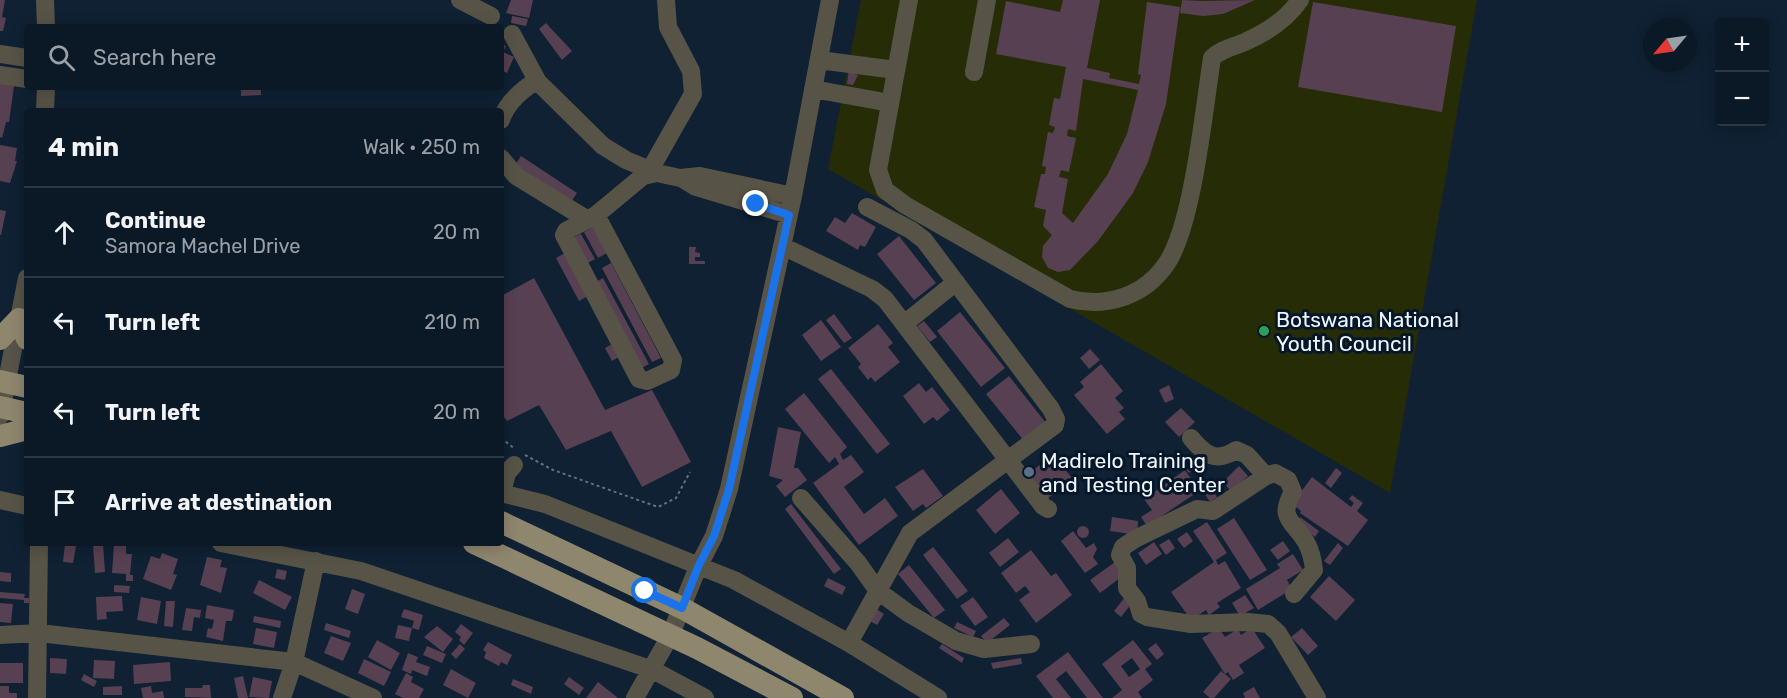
<!DOCTYPE html>
<html lang="en">
<head>
<meta charset="utf-8">
<style>
	body { margin:0; font-family:Rubik,sans-serif; background:#14222e; color:#f1f3f6 }
	.controls { position:absolute; right:18px; top:18px; display:grid; overflow:hidden; border-radius:6px; box-shadow:0 3px 15px #0003 }
	.controls button { width:54px; height:54px; display:grid; place-items:center; padding:0; border:0; border-bottom:2px solid #2b3843; background:#0b1926; color:#f1f3f6; font:30px sans-serif }
	.compass { position:absolute; left:1643px; top:18px; width:54px; height:54px; border-radius:50%; background:#0b1926; box-shadow:0 3px 15px #0003; rotate:241deg }
	.stop { position:absolute; width:18px; height:18px; margin:-14px; border:4px solid #1a73e8; border-radius:50%; background:#fff }
	.stop.end { background:#1a73e8; border-color:#fff; box-shadow:0 2px 6px #0008 }
	.list { margin:0; padding:0; list-style:none }
	h2 { display:flex; justify-content:space-between; align-items:center; height:78px; margin:0; padding:0 24px; font-size:26px }
	h2 small { font-size:20px; font-weight:400; color:#9aa0a7 }
	.list li { display:grid; grid-template-columns:39px 1fr auto; gap:18px; align-items:center; box-sizing:border-box; height:90px; padding:0 24px; border-top:2px solid #2b3843 }
	.list b { display:block; font-size:22px; white-space:nowrap }
	.list p { margin:0; font-size:20px; white-space:nowrap; color:#9aa0a7 }
	.list em { font-size:20px; font-style:normal; color:#9aa0a7 }
	.icon { flex:none; width:33px; height:33px; fill:none; stroke:currentColor; stroke-width:2; stroke-linecap:round; stroke-linejoin:round }
	.map { position:relative; flex:none; width:1787px; height:698px; overflow:hidden }
	.search { position:absolute; background:#0b1926; box-shadow:0 3px 15px #0003; left:24px; top:24px; width:480px; height:66px; display:flex; align-items:center; gap:15px; box-sizing:border-box; padding:0 21px; border-radius:6px; color:#9aa0a7; font-size:22px }
	.panel { position:absolute; background:#0b1926; box-shadow:0 3px 15px #0003; left:24px; top:108px; width:480px; height:438px; border-radius:6px }
	.map>svg:first-child { display:block }
	.pitch { fill:#262d06 }
	.building { fill:#574052; fill-rule:evenodd }
	.lines { fill:none; stroke-linecap:round; stroke-linejoin:round }
	.path { stroke:#63717f; stroke-width:2; stroke-dasharray:3 3; stroke-linecap:butt }
	.minor { stroke:#575347; stroke-width:18 }
	.major { stroke:#8f866e; stroke-width:22 }
	.route { stroke:#1a73e8; stroke-width:8 }
	.leisure-dot { fill:#2e9e5b; stroke:#061729; stroke-width:2 }
	.service-dot { fill:#5c6f8a; stroke:#061729; stroke-width:2 }
	.labels { text-anchor:middle; dominant-baseline:central; stroke-width:6; stroke-linejoin:round; paint-order:stroke }
	.poi-label { font-size:21px; fill:#eff6fd; stroke:#061729; text-anchor:start }
</style>
</head>
<body>
<div class="map">
<svg width="1787" height="698" viewBox="0 0 1787 698">
	<rect width="100%" height="100%" fill="#0f2133"/>
	<path class="pitch" d="M861,0H1477L1390,493L828,169Z"/>
	<path class="building" d="M0,0H5L2,17L6,18L3,31H0Z
		M511,0H533L529,18L506,13Z
		M1063,0H1100L1087,68L1110,73L1109,78L1139,84L1141,75L1138,74L1147,2L1180,7L1166,104L1148,162L1133,193L1098,241L1070,270L1058,272L1048,268L1042,257L1043,246L1052,235L1043,226L1046,210L1034,207L1041,174H1045L1046,167L1042,166L1048,132L1053,133L1055,127L1049,125L1054,98L1060,99L1066,67L996,54L1006,1L1060,12ZM1083,79L1138,90L1127,134L1108,174L1073,223L1062,213L1068,179L1059,177L1061,170L1069,172L1076,138L1067,136L1068,129L1076,131Z
		M1182,0L1202,1L1255,0L1223,14L1203,16L1180,13Z
		M1313,2L1456,26L1442,112L1298,87Z
		M512,16L528,19L526,26L511,23Z
		M546,23L572,51L562,60L539,29Z
		M501,44L506,46L503,52L514,57L507,73L501,70Z
		M849,69L855,70V74L858,75L853,85L847,84Z
		M0,83L14,86L9,122H6L2,138L0,137Z
		M241,87H261V95L241,96Z
		M0,145L17,148L15,161H17L10,183L0,181Z
		M521,156L577,193L571,202L515,165Z
		M0,210L6,211L1,235H0Z
		M852,213L876,227L865,247L860,245L858,250L826,231L835,217L845,223Z
		M593,227L607,253L598,258L584,232Z
		M581,234L595,259L586,264L572,238Z
		M899,236L936,283L914,300L877,254Z
		M689,247H696L695,252L700,253V257H695V261H705V264H689Z
		M565,253L588,296L579,301L556,258Z
		M611,263L661,358L652,362L602,268Z
		M534,278L605,410L652,390L691,462L642,487L611,431L566,450L539,405L507,421L501,413V291L503,295Z
		M603,278L649,364L640,369L594,283Z
		M960,312L1005,368L981,387L937,331Z
		M834,314L852,338L844,343L826,320Z
		M821,320L841,347L821,361L802,335Z
		M924,321L937,337L930,342L917,326Z
		M878,324L893,343L888,347L900,362L875,382L871,377L868,380L858,367L861,364L848,348Z
		M612,344L619,357L612,361L605,348Z
		M1090,349L1100,360L1089,369L1080,358Z
		M1101,364L1123,391L1115,398L1124,408L1119,412L1125,419L1107,434L1074,395L1084,387L1080,382Z
		M831,369L890,444L877,454L818,379Z
		M1009,376L1046,423L1024,441L986,394Z
		M919,383L926,392L932,387L950,410L937,421L933,417L924,424L903,396Z
		M1169,385L1174,399L1165,403L1159,390Z
		M804,393L847,447L840,454L843,460L851,455L864,472L844,487L864,514L885,498L898,516L859,545L813,483L839,464L835,457L829,463L785,409Z
		M1181,408L1195,422L1179,437L1165,422Z
		M778,427L801,432L794,468H798L807,480L785,497L776,486L783,480L769,476Z
		M1053,454L1072,478L1045,501L1026,476Z
		M1199,455L1203,461L1189,473L1184,467Z
		M1239,466L1248,476L1231,491L1223,482Z
		M1336,468L1342,473L1331,488L1325,483Z
		M923,469L943,496L926,508L923,504L913,511L895,487Z
		M1185,470L1199,491L1147,526L1141,517L1152,510L1144,499Z
		M1312,477L1351,507L1354,503L1349,499L1352,495L1363,503L1357,511L1368,520L1348,546L1300,513L1301,511L1292,504Z
		M1206,480L1217,497L1210,502L1199,485Z
		M1001,489L1020,513L995,534L976,510Z
		M791,504L841,569L834,574L785,509Z
		M1112,517L1138,521L1137,535L1110,531Z
		M1300,517L1319,531L1315,537L1297,523Z
		M1234,518L1267,570L1250,580L1217,529Z
		M1207,522L1227,553L1216,560L1218,565L1225,561L1241,588L1217,603L1220,607L1209,615L1206,610L1191,620L1171,592L1214,562L1193,531Z
		M1077 532a6 6 0 1 1 12 0a6 6 0 1 1-12 0Z
		M1073,531L1086,548L1094,543L1097,549L1093,557L1098,564L1085,573L1061,541Z
		M1187,532L1193,541L1184,548L1177,539Z
		M1008,538L1019,552L1000,567L989,553Z
		M1169,539L1175,548L1166,555L1159,545Z
		M1283,541L1290,551L1278,560L1270,550Z
		M1154,542L1162,554L1146,565L1138,553Z
		M1338,543L1343,548L1330,565L1324,561Z
		M65,544L76,546L73,563L63,562Z
		M103,544L105,572L95,573L93,545Z
		M114,544L126,545V554H132L130,575H133V581H126V574L112,573Z
		M933,547L968,591L957,599L923,555Z
		M1031,550L1051,576L1056,573L1072,595L1036,623L1019,600L1030,592L1025,586L1016,593L1001,573Z
		M162,553L178,559L173,574L177,575L171,590L143,579L151,556L160,559Z
		M1293,554L1303,570L1287,580L1292,589L1258,610L1246,589L1280,568L1277,564Z
		M207,557L222,560L220,567L227,568L221,593L200,585Z
		M1115,562L1124,575L1100,593L1090,580Z
		M909,565L945,610L934,618L898,574Z
		M277,569L287,571L285,580L275,578Z
		M0,572L11,573V582L0,581Z
		M1329,576L1355,600L1336,621L1310,597Z
		M828,578L846,587L842,595L824,586Z
		M259,580L292,597L285,610L253,593Z
		M114,585L130,586L129,593L114,592Z
		M352,589L365,594L358,614L345,609Z
		M0,592L25,594L24,598H29V603H24V600L0,598Z
		M1245,595L1254,608L1240,616L1232,603Z
		M122,596L123,611L106,612L107,619L97,620L96,597Z
		M141,597L161,601L157,624L137,620Z
		M973,597L988,617L975,626L960,606Z
		M1125,597L1132,603L1121,617L1114,611Z
		M166,601H175L173,627L164,626Z
		M0,603L13,604L11,623L0,622Z
		M207,605L234,610L232,621H226L223,641L206,637L208,628L212,629L214,620L205,618Z
		M186,608L201,610L200,618L194,617L192,631L182,630Z
		M875,608L884,614L877,625L868,620Z
		M404,609L423,615L419,630L412,628L414,621L401,617Z
		M254,616L281,621L280,628L253,622Z
		M1004,618L1010,625L987,643L981,636Z
		M957,622L976,631L973,637L954,628Z
		M326,623L351,631L349,638L324,630Z
		M461,624L473,633L464,645L459,640L461,637L455,632Z
		M398,625L412,628L409,641L395,638Z
		M437,626L453,639L443,652L424,637Z
		M256,628L277,632L274,648L253,644Z
		M1219,628L1225,637L1238,629L1241,635L1252,628L1265,648L1239,665L1244,673L1233,680L1228,672L1225,674L1202,638Z
		M1302,628L1318,646L1308,655L1291,637Z
		M331,636L351,643L343,661L324,653Z
		M377,640L400,653L391,670L368,657Z
		M1133,640L1152,664L1145,669L1153,680L1138,692L1142,698H1112L1122,690L1102,664ZM1132,658L1140,669L1129,677L1121,666Z
		M488,642L512,655L507,665L501,662L499,666L484,658L486,652L483,650Z
		M1156,643L1164,654L1157,660L1148,649Z
		M460,644L465,649L456,659L451,654Z
		M942,644L964,658L962,663L939,648Z
		M427,646L446,654L442,663L423,655Z
		M1068,652L1103,698H1087L1066,671L1056,679L1071,698H1053L1036,676Z
		M408,653L418,657L416,662L430,667L427,676L412,670L411,674L402,670Z
		M50,658L67,659L66,674L50,673Z
		M1021,658L1022,664L993,669L991,663Z
		M364,659L391,672L384,686L358,673Z
		M94,660L115,661L114,679L93,678Z
		M170,662L171,681L134,684L133,665Z
		M0,663H23V683H0Z
		M451,669L476,683L468,698L443,685Z
		M1221,671L1231,679L1214,698H1210L1203,692Z
		M406,673L413,677L411,682L424,689L419,698H403L395,694Z
		M84,674L97,681L94,687L81,680Z
		M243,676L248,698H238L234,678Z
		M253,677L272,681L269,698L249,697Z
		M569,677L584,688L579,695L564,684Z
		M513,679L533,687L531,694L511,685Z
		M598,682L618,698H586Z
		M203,685H210L211,698L185,697V688H202Z
		M0,686H9V693H17V698H0Z
		M122,686V695H103V687Z
		M151,686L152,693L163,691L164,698H143L141,688Z
		M1254,687L1260,698H1245L1243,693Z"/>
	<g class="lines">
		<path class="path" d="M501,438L515,449
			M525,455L553,470L658,507L676,498L690,472"/>
		<path class="minor" d="M45,0L46,27
			M460,0L491,16
			M909,0L878,170L885,190L905,205L1070,299C1107,308 1145,296 1167,263C1193,224 1204,109 1212,58C1222,48 1235,47 1247,41C1267,32 1287,19 1300,0
			M512,34L538,82L603,146L626,160L657,173L680,178L700,176L793,196
			M0,54L27,58
			M819,60L896,70
			M974,72L987,0
			M0,75L27,79
			M813,89L890,103
			M45,111L46,87
			M501,120C507,102 522,90 537,80
			M501,158L516,176L588,220
			M650,170L693,94L691,71L668,27L666,0
			M683,179L696,187L789,215
			M596,215L673,360L671,370L647,381L639,379L564,235L566,231L596,215L643,176L657,173
			M782,246L872,289L885,299L1043,506L1048,509
			M904,324L956,282
			M0,416L27,278
			M1191,438C1205,455 1216,463 1236,450L1247,455L1266,476
			M501,493L545,504L734,580L849,643L938,698
			M502,493L507,473L514,465
			M801,498L858,563L878,591L908,613L956,641L984,649L1031,644
			M0,500L27,506
			M221,543L361,571L653,670L705,698
			M1294,594L1314,570C1313,560 1311,551 1306,542C1294,521 1277,519 1293,492L1288,480L1275,473L1266,476L1213,511L1197,509L1135,539L1123,547L1120,555L1127,568V588L1137,601L1141,614L1147,617L1191,624L1248,622L1268,624L1278,633L1317,698
			M0,635L39,633L294,662L373,698
			M849,643L910,533L1055,425L1056,419L1051,409L924,240L911,230L867,207
			M37,698L39,543
			M282,698L294,662L316,561
			M635,698L670,636L698,567L714,536L729,489L793,196L830,0"/>
		<path class="major" d="M0,339L19,319L27,339
			M0,381L27,387
			M0,407L27,413
			M0,436L27,429
			M501,522L682,608L843,698
			M474,543L697,648L792,698"/>
	</g>
	<g class="lines">
		<path class="route" d="M645,591L682,608L698,567L714,536L729,489L789,215L756,204"/>
	</g>
	<circle class="leisure-dot" cx="1264" cy="331" r="6"/>
	<circle class="service-dot" cx="1029" cy="472" r="6"/>
	<g class="labels">
		<g class="poi-label">
			<text x="1276" y="319">Botswana National<tspan x="1276" dy="24">Youth Council</tspan></text>
			<text x="1041" y="460">Madirelo Training<tspan x="1041" dy="24">and Testing Center</tspan></text>
		</g>
	</g>
</svg>
<div class="controls">
<button>+</button>
<button>−</button>
</div>
<svg class="compass" viewBox="-18 -18 36 36"><path d="M0-13l5 13h-10z" fill="#e53935"/><path d="M0 13l5-13h-10z" fill="#9aa0a7"/></svg>
<div class="stop" style="left:645px;top:591px"></div>
<div class="stop end" style="left:756px;top:204px"></div>
<div class="search"><svg class="icon" aria-label="search" viewBox="0 0 24 24"><circle cx="10" cy="10" r="6"/><path d="M15 15l6 6"/></svg>Search here</div>
<section class="panel">
<h2>4 min<small>Walk · 250 m</small></h2>
<ul class="list">
<li><svg class="icon" aria-label="ahead" viewBox="0 0 24 24"><path d="M12 20V5M6 11l6-6 6 6"/></svg><div><b>Continue</b><p>Samora Machel Drive</p></div><em>20 m</em></li>
<li><svg class="icon" aria-label="left" viewBox="0 0 24 24"><path d="M17 20v-9H6M10 6l-5 5 5 5"/></svg><div><b>Turn left</b></div><em>210 m</em></li>
<li><svg class="icon" aria-label="left" viewBox="0 0 24 24"><path d="M17 20v-9H6M10 6l-5 5 5 5"/></svg><div><b>Turn left</b></div><em>20 m</em></li>
<li><svg class="icon" aria-label="arrive" viewBox="0 0 24 24"><path d="M6 21V4h12l-3 4 3 4H6"/></svg><div><b>Arrive at destination</b></div></li>
</ul>
</section>
</div>
</body>
</html>
